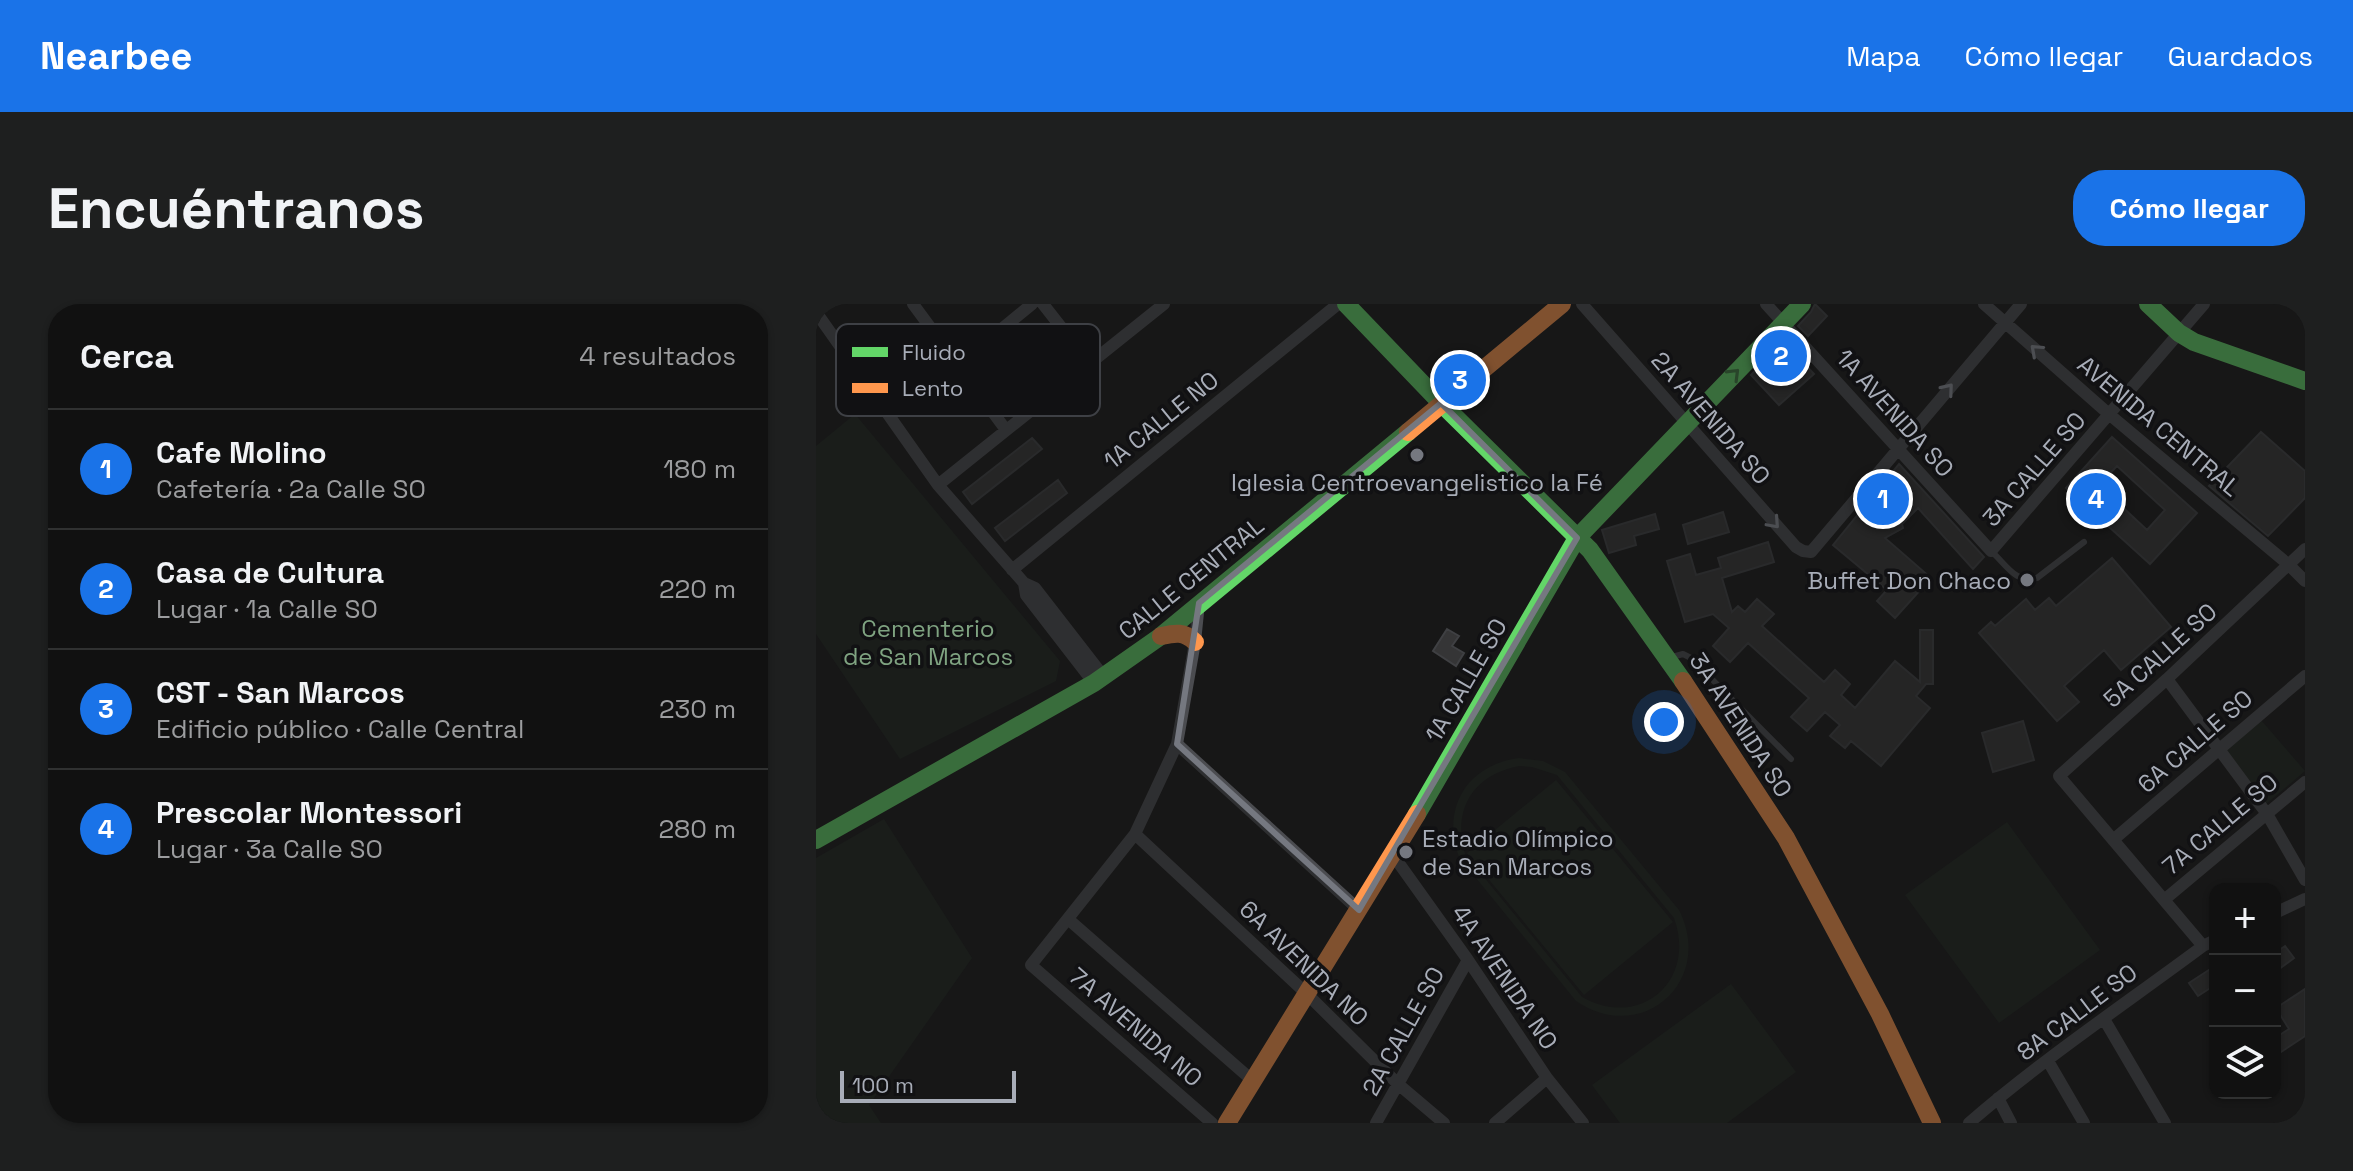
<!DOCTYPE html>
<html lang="es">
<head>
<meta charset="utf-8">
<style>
	body { margin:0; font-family:"Space Grotesk",sans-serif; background:#1e1f1f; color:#f1f3f6 }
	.controls { position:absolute; right:24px; bottom:24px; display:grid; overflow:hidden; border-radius:16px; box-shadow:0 2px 6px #0004 }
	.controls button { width:72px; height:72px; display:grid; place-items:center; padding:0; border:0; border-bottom:2px solid #303131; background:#111; color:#f1f3f6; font:40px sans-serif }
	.scale { position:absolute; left:24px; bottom:20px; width:176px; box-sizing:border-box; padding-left:8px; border:4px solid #a8adb8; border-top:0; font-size:22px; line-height:28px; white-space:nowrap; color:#a8adb8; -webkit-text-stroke:6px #111113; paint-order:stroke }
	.you { position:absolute; left:848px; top:418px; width:28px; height:28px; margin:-20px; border:6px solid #fff; border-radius:50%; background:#1a73e8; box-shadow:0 0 0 12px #1a73e833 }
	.badge { display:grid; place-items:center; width:52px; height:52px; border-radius:50%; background:#1a73e8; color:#fff; font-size:26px; font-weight:700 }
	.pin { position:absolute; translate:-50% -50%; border:4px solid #fff; box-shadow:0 2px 8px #0006 }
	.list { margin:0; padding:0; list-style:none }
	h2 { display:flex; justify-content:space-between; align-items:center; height:104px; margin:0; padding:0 32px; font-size:34px }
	h2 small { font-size:26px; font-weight:400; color:#9c9d9f }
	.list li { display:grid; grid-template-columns:52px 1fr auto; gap:24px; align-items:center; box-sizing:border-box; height:120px; padding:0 32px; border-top:2px solid #303131 }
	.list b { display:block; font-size:30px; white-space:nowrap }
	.list p { margin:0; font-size:26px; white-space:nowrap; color:#9c9d9f }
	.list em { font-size:26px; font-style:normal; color:#9c9d9f }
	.icon { flex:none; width:44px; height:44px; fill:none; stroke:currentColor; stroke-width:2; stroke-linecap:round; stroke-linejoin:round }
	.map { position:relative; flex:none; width:1489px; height:819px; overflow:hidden; border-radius:32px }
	header { display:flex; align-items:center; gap:48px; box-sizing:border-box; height:112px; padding:0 40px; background:#1a73e8; color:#fff }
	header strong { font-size:38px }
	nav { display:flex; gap:44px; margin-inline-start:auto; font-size:28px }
	.intro { display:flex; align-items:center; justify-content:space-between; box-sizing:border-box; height:192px; padding:0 48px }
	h1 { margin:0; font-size:56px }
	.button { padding:20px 36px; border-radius:32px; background:#1a73e8; color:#fff; font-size:28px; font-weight:700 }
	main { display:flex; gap:48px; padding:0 48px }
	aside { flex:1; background:#111; border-radius:32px; box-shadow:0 2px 6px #0004 }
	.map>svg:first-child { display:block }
	.green { fill:#1d241e; fill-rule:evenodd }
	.building { fill:#353536; stroke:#3f4043; stroke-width:2; fill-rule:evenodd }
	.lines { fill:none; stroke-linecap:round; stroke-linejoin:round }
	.lane { stroke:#4b4c50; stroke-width:6 }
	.street { stroke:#4b4c50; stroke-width:12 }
	.fast { stroke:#63d668; stroke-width:18 }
	.slow { stroke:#ff974d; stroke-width:18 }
	.oneway { stroke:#8c9099 }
	.oneway2 { stroke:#3e7d42 }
	.marked { fill:none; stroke:#757880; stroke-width:6; stroke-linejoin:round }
	.poi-dot { fill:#757880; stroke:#111113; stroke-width:3 }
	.labels { text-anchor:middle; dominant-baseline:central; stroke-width:7; stroke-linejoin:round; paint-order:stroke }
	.street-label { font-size:24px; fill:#a8adb8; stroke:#111113 }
	.poi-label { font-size:24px; fill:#a8adb8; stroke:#111113 }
	.park-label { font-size:24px; fill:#7fa381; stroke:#111113 }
	.key { fill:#111113; stroke:#3e4045; stroke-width:2 }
	.key-label { font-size:22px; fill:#a8adb8 }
</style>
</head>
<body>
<header>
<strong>Nearbee</strong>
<nav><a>Mapa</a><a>Cómo llegar</a><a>Guardados</a></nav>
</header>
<div class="intro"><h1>Encuéntranos</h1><a class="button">Cómo llegar</a></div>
<main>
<aside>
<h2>Cerca<small>4 resultados</small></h2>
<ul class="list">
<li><span class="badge">1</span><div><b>Cafe Molino</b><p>Cafetería · 2a Calle SO</p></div><em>180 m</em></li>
<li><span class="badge">2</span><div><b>Casa de Cultura</b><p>Lugar · 1a Calle SO</p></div><em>220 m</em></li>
<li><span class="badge">3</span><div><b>CST - San Marcos</b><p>Edificio público · Calle Central</p></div><em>230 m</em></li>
<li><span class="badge">4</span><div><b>Prescolar Montessori</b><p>Lugar · 3a Calle SO</p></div><em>280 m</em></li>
</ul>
</aside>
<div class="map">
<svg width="1489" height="819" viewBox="0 0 1489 819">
	<rect width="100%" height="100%" fill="#171717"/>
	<path class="green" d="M39,110L244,357L240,377L84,455L0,330V142Z
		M1445,416L1489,467L1449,501L1407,448Z
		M703,454L727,457L749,468L863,606C899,677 826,742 760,697L643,553C625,504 651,461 703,454ZM703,462L716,463L741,471L858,614C881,677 824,726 766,693L649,550C636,505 657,471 703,462Z
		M740,476L857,618L768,691L651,549Z
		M68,515L156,654L53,801L65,819H0V554Z
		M1191,518L1284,646L1183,719L1089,591Z
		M915,680L980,768L911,819H804L776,781Z"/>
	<path class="building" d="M999,0L1011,12L992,32L982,22L995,8Z
		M967,37L998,70L963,101L935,71Z
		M1445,128L1489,167V194L1452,232L1393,182Z
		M1296,133L1381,209L1334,260L1250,184ZM1301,162L1349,206L1331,226L1283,181Z
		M216,134L226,145L156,200L147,188Z
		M1083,160L1168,253L1157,265L1102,204L1086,220L1087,224L1069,234L1115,274L1079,314L1061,297L1071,286L1017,241Z
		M242,176L251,189L189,237L179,224Z
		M907,208L913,228L872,240L867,221Z
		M839,210L843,225L818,232L820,241L793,249L786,226Z
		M952,238L958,258L906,274L916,308L922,302L929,308L941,295L958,310L946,322L1008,378L1019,366L1034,380L1025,391L1039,404L1079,357L1104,378V326H1117V380H1110L1100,392L1114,404L1065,462L1035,437L1029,444L1014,432L1024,421L1009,408L991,427L975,413L993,394L932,339L914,358L897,342L913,324L897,310L869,318L851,257L874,250L880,271L905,264L902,254Z
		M1296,254L1355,323L1305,366L1288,346L1248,382L1263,398L1241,417L1163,329L1175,318L1179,322L1210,295L1219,306L1233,294L1240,302Z
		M631,325L643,332L636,342L648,349L640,362L617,347Z
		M1207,417L1218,456L1177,468L1166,429Z
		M1469,642L1478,654L1459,668V649Z
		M1399,662V681L1382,692L1373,679Z
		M1489,685V732L1459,752V734L1473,725L1460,704Z"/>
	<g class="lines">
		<path class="lane" d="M1175,247C1189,259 1200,281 1221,274L1268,238
			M856,353L867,350L875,354L975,455"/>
		<path class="street" d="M97,0L190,126
			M227,0L274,60
			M766,0L980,243L987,247L995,248L1205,0
			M950,0L1175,247L1388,0
			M1168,0L1294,111L1473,261L1489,277
			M0,8L122,181L208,279L219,284L288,373
			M142,61L216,0
			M122,181L348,0
			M196,266L522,0
			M208,279L210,291L278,379
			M383,299L379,338L361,440L319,530L215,661L396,819
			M1351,375L1451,510L1489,576
			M361,440L543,606
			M319,530L491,690L582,780L628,819
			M1297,536L1489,372
			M577,551L652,656L731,774L767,819
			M1348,596L1489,478
			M1459,609L1489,595
			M252,615L437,777
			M1387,642L1243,472L1351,375L1489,245
			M1288,715L1349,819
			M1232,757L1268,819
			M1182,794L1195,819
			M560,819L652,656
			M679,819L731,774
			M1153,819C1227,755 1309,700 1387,642L1399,636"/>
		<path class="fast" d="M530,0L625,99L774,246L867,377
			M1332,0L1363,29L1378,38L1489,77
			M601,510L761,234L986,0
			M0,536L278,379L345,332L592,128"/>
		<path class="slow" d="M592,128L746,0
			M345,332C359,329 368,327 379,338
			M867,377L970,534L1064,710L1116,819
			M411,819L601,510"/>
	</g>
	<defs><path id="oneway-chevron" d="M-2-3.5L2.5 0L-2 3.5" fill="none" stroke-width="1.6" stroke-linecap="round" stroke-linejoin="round" transform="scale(2)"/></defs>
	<g class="oneway">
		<use href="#oneway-chevron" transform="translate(1220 46) rotate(-138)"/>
		<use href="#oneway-chevron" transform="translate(1132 85) rotate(-50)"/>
		<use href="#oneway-chevron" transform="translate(958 219) rotate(48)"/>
	</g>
	<use class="oneway2" href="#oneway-chevron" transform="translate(918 70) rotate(-45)"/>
	<path d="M0 0H1489V819H0ZM625,99L761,234L543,606L361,440L383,299Z" fill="#171717" fill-opacity=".55" fill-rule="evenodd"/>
	<path class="marked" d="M625,99L761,234L543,606L361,440L383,299Z"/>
	<g class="poi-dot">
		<circle cx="601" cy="151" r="8"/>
		<circle cx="1211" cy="276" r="8"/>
		<circle cx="590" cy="548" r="8"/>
	</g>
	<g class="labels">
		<g class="street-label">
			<text transform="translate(1079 109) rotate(48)">1A AVENIDA SO</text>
			<text transform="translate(895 114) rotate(49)">2A AVENIDA SO</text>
			<text transform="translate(345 116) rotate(-39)">1A CALLE NO</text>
			<text transform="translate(1343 122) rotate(40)">AVENIDA CENTRAL</text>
			<text transform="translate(1218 165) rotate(-49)">3A CALLE SO</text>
			<text transform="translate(375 274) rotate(-39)">CALLE CENTRAL</text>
			<text transform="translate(1344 351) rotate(-42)">5A CALLE SO</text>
			<text transform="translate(650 376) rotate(-60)">1A CALLE SO</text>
			<text transform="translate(925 421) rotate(57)">3A AVENIDA SO</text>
			<text transform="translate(1379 437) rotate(-41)">6A CALLE SO</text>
			<text transform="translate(1404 520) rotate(-40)">7A CALLE SO</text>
			<text transform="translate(488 659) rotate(44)">6A AVENIDA NO</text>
			<text transform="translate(689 673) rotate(56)">4A AVENIDA NO</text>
			<text transform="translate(1261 708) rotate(-37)">8A CALLE SO</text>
			<text transform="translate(320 723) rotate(41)">7A AVENIDA NO</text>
			<text transform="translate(587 727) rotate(-61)">2A CALLE SO</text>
		</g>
		<g class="poi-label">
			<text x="601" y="178">Iglesia Centroevangelistico la Fé</text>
			<text x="1195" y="276" text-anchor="end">Buffet Don Chaco</text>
			<text x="606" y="534" text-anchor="start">Estadio Olímpico<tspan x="606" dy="28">de San Marcos</tspan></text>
		</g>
		<g class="park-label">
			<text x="112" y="324">Cementerio<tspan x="112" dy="28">de San Marcos</tspan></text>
		</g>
	</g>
	<rect x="20" y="20" width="264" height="92" rx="12" class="key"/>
	<rect x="36" y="43" width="36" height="10" fill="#63d668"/>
	<rect x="36" y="79" width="36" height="10" fill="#ff974d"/>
	<g class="key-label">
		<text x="86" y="56">Fluido</text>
		<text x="86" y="92">Lento</text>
	</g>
</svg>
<div class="controls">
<button>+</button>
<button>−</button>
<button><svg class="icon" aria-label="layers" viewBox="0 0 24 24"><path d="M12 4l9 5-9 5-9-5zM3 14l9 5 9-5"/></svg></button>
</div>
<div class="scale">100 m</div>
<div class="you"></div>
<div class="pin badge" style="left:1067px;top:195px">1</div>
<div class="pin badge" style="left:965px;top:52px">2</div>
<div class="pin badge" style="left:644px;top:76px">3</div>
<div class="pin badge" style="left:1280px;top:195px">4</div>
</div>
</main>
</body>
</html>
